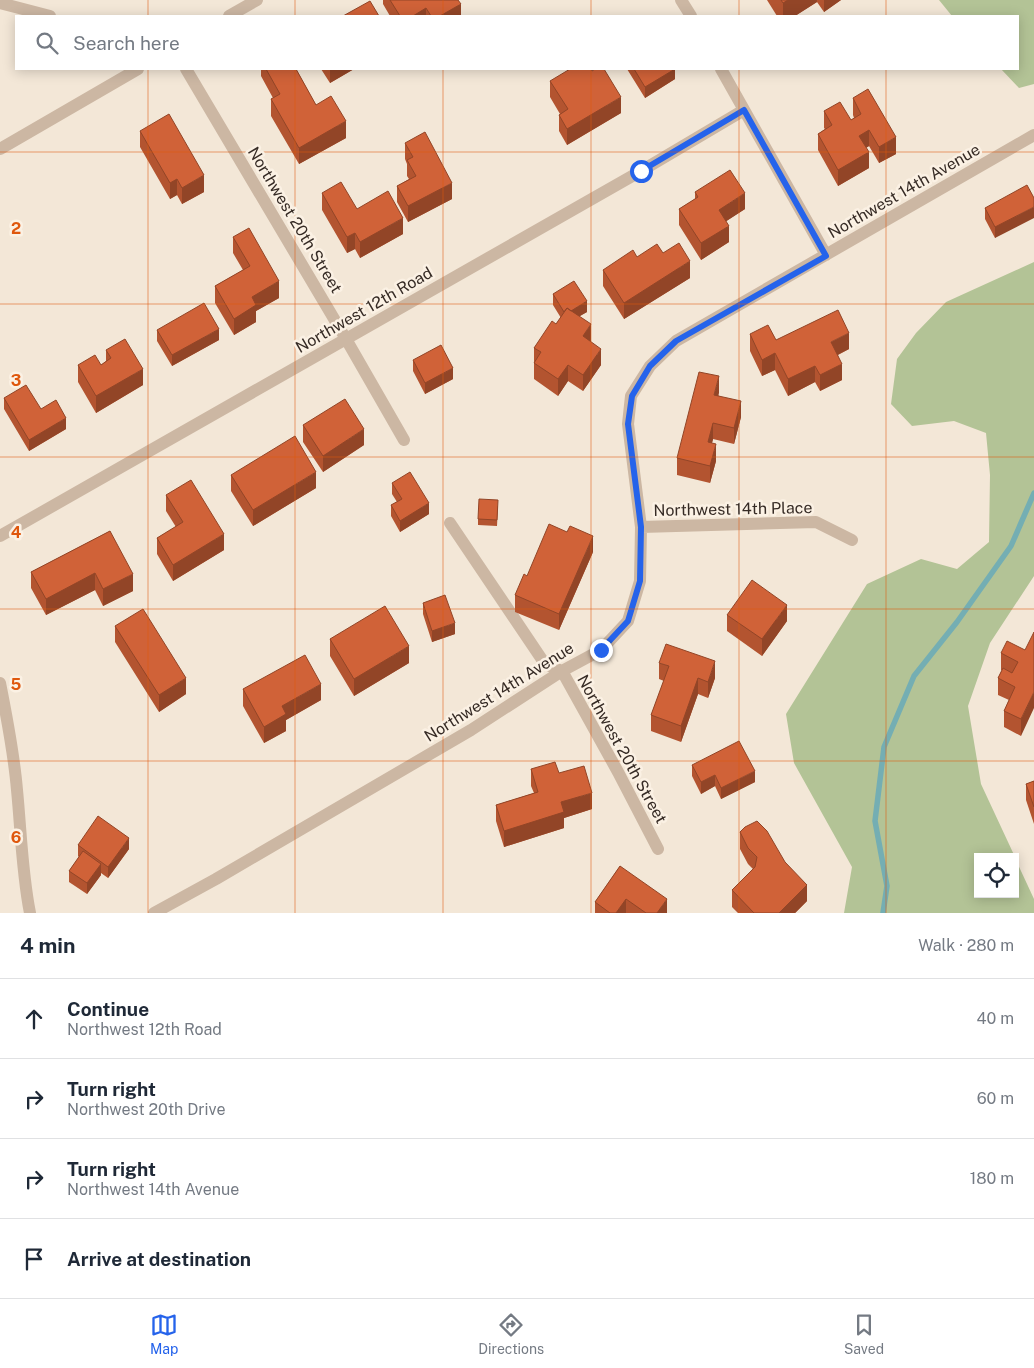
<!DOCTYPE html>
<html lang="en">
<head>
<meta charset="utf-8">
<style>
	body { margin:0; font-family:"Public Sans",sans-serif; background:#f2f2f3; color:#1f2937 }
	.controls { position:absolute; right:15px; bottom:15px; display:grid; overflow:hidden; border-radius:0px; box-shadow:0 2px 12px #0003 }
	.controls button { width:45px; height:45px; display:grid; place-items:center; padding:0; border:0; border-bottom:1px solid #e0e1e3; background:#fff; color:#1f2937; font:25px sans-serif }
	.stop { position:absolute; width:15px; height:15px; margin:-11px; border:4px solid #2563eb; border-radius:50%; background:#fff }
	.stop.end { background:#2563eb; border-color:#fff; box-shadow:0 1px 5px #0008 }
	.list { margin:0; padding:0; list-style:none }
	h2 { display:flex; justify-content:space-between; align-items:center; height:65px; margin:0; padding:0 20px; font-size:21px }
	h2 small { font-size:16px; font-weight:400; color:#747a83 }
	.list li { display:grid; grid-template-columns:32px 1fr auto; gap:15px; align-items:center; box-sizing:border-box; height:80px; padding:0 20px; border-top:1px solid #e0e1e3 }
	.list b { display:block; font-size:19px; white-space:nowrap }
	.list p { margin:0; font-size:16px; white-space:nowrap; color:#747a83 }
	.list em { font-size:16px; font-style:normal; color:#747a83 }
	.icon { flex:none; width:28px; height:28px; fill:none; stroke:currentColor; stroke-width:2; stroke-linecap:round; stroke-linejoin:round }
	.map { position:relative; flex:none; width:1034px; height:913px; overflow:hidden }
	.search { position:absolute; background:#fff; box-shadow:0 2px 12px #0003; left:15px; right:15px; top:15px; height:55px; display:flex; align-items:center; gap:12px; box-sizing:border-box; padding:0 18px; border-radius:0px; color:#747a83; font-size:19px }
	.sheet { height:385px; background:#fff }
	nav { display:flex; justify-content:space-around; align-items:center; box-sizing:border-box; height:70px; border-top:1px solid #e0e1e3; background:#fff; font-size:14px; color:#747a83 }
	nav a { display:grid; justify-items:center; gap:2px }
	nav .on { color:#2563eb }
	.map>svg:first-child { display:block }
	.green { fill:#b3c396 }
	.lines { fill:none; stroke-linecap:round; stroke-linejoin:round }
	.stream { stroke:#74aeb3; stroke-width:5.5 }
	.minor { stroke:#ccb7a3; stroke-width:12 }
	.wall { fill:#b35430 }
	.shaded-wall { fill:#924527 }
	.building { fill:#d06238; stroke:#924527 }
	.route { stroke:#2563eb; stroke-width:6 }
	.grid { fill:none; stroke:#df570d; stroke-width:1; stroke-opacity:0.55 }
	.labels { text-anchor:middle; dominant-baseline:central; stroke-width:5; stroke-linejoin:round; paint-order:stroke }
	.street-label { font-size:16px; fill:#362b25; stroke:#fbf1e4 }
	.grid-label { font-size:16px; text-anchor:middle; font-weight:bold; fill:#df570d; stroke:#fbf1e4; stroke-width:5; stroke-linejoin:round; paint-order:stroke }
</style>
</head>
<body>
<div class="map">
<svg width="1034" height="913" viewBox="0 0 1034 913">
	<rect width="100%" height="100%" fill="#f3e7d7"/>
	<path class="green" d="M939,0H1034V84L1019,88L1001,69H1018V16H952Z
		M1034,262V576L990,643L968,706L981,784L1015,857H978V894H1015V858L1034,899V913H844L852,867L794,763L786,714L867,584L921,559L957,569L989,542L990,475L986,433L954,421L912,426L891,404L897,359L916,333L946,302Z"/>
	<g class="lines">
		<path class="stream" d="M883,913L887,886L875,821L884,747L914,676L957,622L1011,546L1034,493"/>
		<path class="minor" d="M681,0L691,16
			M0,3L50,16
			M229,16L257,0
			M186,69L346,339L404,440
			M721,69L826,255
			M0,149L138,69
			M450,523L545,664L562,671L618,772L658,849
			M641,527L816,522L852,540
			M0,536L641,171L744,110
			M0,683C7,718 14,754 17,790C21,831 22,873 30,913
			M154,913L216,879L471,730L562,671L601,650L628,621L640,581L641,527L628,424L631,396L650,366L676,341L1034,135"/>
	</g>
	<path class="wall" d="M383,0H458L461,16H390L383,4Z
		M767,0H841L824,12L817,2L795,16H777Z
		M261,69H296L316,105L346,138L299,164L271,116V99L273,98L261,76Z
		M321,69H354L330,83Z
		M627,69H675V79L645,98Z
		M550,81L621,113L567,145L559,131V115L560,114L550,97Z
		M853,98L896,154L879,163L869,146L866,148L869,168L838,186L818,150V134L825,129L824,128V111L851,120L854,118L853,115Z
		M140,131L204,192L182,204L177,195L170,199L140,147Z
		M405,143L452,199L408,222L397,202V186L409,179L407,176V164L405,159Z
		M695,192L745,209L726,221L729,242L701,260L679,225V209L695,199Z
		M322,193L357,209L403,234L360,258L355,249L347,253L322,210Z
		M1034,198L995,238L985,219V208Z
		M233,237L279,298L256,311V322L234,335L215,303V286L243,270L233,253Z
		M663,253L690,278L624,319L603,286V270L637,257Z
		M553,294L587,312L579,316L591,341L590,342L601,365L583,391L568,381L558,396L534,379V348L556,324L561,318L553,305Z
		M157,330L219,340L172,366L157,341Z
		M750,334L776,340L849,349L838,355L842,380L820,391L815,382L788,396L775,370L762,376L750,351Z
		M106,350L143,385L96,413L78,382V365H101L106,361Z
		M413,360L453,379L425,394L413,371Z
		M719,393L718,395L741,417L734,444L713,439L712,443L716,461L710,483L677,475V458Z
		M4,398L41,409L66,429L29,451L4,409Z
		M303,425L364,445L323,472L303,442Z
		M231,475L316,488L253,526L231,491Z
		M392,483L429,514L400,532L391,516V505L397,502L392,494Z
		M166,495L224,550L173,581L157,554V538L176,527L166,511Z
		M498,506L497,526L478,525V519Z
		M110,531L133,591L103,606L95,590L46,615L31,588V572Z
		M593,552L559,630L515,612V595Z
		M423,603L455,634L432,642L423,614Z
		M727,615L787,621L762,656L727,631Z
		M115,626L186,694L159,712L115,642Z
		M330,639L409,663L354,696L330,656Z
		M1025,650L1021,736L1004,727V711L1009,700L998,695V678L1002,670H1001V653Z
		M659,663L715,678L708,698L698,694L681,742L651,731V715L664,681L659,679Z
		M243,689L321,700L286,720V731L264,743L243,706Z
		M692,765L755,782L721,799L715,786L701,794L692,776Z
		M531,769L559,773L592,809L564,818V828L504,847L496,821V805L534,793L531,786Z
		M1034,781V824L1026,800V784Z
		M740,832L807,901L795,913H738L732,907V890L753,869L748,864L740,849Z
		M78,845L129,849L108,878L101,873V875L87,894L69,882V871L79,857L78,856Z
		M620,866L667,913H595V902Z"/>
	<path class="shaded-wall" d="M788,0H817V2L795,16H783V3Z
		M824,0H841L824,12Z
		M461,4V16H440Z
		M426,8V16H413Z
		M330,69H354L330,83Z
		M675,69V79L645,98V87Z
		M621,97V113L567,145V129Z
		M346,121V138L299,164V148Z
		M869,130V146L859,152V136Z
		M896,137V154L879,163V147Z
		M869,152V168L838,186V170Z
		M204,175V192L182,204V188Z
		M177,179V195L170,199V183Z
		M452,183V199L408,222V206Z
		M745,193V209L719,226V210Z
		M1034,207V218L995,238V227Z
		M403,218V234L360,258V242Z
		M729,226V242L701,260V243Z
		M355,233V249L347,253V237Z
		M690,261V278L624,319V303Z
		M279,281V298L256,311V322L234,335V319L252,297Z
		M587,301V312L565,325V314Z
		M591,324V341L583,353V336Z
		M219,329V340L172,366V355Z
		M849,333V349L831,358V342Z
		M601,349V365L583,391V375Z
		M775,353V370L762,376V360Z
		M842,364V380L820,391V375Z
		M568,365V381L558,396V379Z
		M815,366V382L788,396V379Z
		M453,368V379L425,394V383Z
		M143,369V385L96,413V396Z
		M719,376V393L714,411V395Z
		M741,401V417L734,444V428Z
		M66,418V429L29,451V440Z
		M713,423V439L708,458V442Z
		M364,429V445L323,472V456Z
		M716,444V461L710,483V466Z
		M316,472V488L253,526V510Z
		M429,503V514L400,532V521Z
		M224,534V550L173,581V565Z
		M593,536V552L559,630V614Z
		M95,573V590L46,615V599Z
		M133,574V591L103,606V589Z
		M787,605V621L762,656V639Z
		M455,623V634L432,642V631Z
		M409,646V663L354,696V679Z
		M715,661V678L708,698V682Z
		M186,678V694L159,712V695Z
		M698,678V694L681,742V726Z
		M321,684V700L286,720V731L264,743V727L282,706Z
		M1034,692V708L1021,736V719Z
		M755,771V782L721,799V788Z
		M715,775V786L701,794V782Z
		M592,793V809L564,818V828L504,847V831L561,802Z
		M129,838V849L108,878V867Z
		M101,864V875L87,894V883Z
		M807,885V901L795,913H779Z
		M626,899V913H616Z
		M667,899V913H657Z"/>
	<path class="building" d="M390,0H458L461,4L440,16H431L426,8L413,16H400Z
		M781,0H788L783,3Z
		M370,1L379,16H343Z
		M266,69H296L316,105L331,96L346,121L299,148L271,99L280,94Z
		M570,69H591L592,71L595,69H604L621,97L567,129L559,115L568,109L550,81Z
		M634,69H675L645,87Z
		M868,89L896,137L879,147L869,130L859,136L869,152L838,170L818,134L832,125L824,111L840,102L851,120L861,114L853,98Z
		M169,114L204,175L182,188L177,179L170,183L140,131Z
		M425,132L452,183L408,206L397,186L416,176L407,160L413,157L405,143Z
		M730,170L745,193L719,210L729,226L701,243L679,209L698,197L695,192Z
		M341,182L357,209L388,191L403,218L360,242L355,233L347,237L322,193Z
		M1027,185L1034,198V207L995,227L985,208Z
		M249,228L279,281L252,297L256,305L234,319L215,286L250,266L233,237Z
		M679,243L690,261L624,303L603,270L633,250L637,257L657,244L663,253Z
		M574,281L587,301L571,311L567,308L564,312L553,294Z
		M204,303L219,329L172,355L157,330Z
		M567,308L591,324L583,336L601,349L583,375L568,365L558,379L534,363L541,352L534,348L552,321L556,324Z
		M838,310L849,333L831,342L842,364L820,375L815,366L788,379L775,353L762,360L750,334L768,325L776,340Z
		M125,339L143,369L96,396L78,365L95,355L101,365L111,358L106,350Z
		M441,345L453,368L425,383L413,360Z
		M699,372L719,376L714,395L741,401L734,428L713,423L708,442L716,444L710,466L677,458Z
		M26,385L41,409L56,400L66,418L29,440L4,398Z
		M345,399L364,429L323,456L303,425Z
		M295,436L316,472L253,510L231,475Z
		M410,472L429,503L400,521L391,505L402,499L392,483Z
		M191,480L224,534L173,565L157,538L183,522L166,495Z
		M479,499L498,500L497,520L478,519Z
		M549,524L567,532L570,526L593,536L559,614L515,595L524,574L527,576Z
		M110,531L133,574L103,589L95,573L46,599L31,572Z
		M752,580L787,605L762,639L727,615Z
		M445,595L455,623L432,631L423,603Z
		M385,606L409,646L354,679L330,639Z
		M143,609L186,678L159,695L115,626Z
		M1034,632V692L1021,719L1004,711L1015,687L998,678L1003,668L1012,673L1018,662L1001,653L1007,641L1025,650Z
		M666,644L715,661L708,682L698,678L681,726L651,715L669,666L659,663Z
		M305,655L321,684L282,706L286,714L264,727L243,689Z
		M739,741L755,771L721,788L715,775L701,782L692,765Z
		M555,762L559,773L584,766L592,793L561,802L564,812L504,831L496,805L538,792L531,769Z
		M1034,781V807L1026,784Z
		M98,816L129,838L108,867L78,845Z
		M757,821L767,831L785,862L807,885L779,913H754L732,890L755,867L757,857L748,848L740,832L745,827Z
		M83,851L101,864L87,883L69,871Z
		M620,866L667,899L657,913H646L626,899L616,913H610L595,902Z"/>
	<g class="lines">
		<path class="route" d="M601,650L628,621L640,581L641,527L628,424L632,396L650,366L676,341L826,256L744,110L641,171"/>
	</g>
	<path class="grid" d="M148,0V16M295,0V16M443,0V16M591,0V16M739,0V16M886,0V16M148,69V913M295,69V913M443,69V913M591,69V913M739,69V913M886,69V913M0,152H1034M0,304H1034M0,457H1034M0,609H1034M0,761H1034"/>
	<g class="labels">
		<g class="street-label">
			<text transform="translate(904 191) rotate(-30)">Northwest 14th Avenue</text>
			<text transform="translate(295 220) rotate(59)">Northwest 20th Street</text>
			<text transform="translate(364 310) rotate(-30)">Northwest 12th Road</text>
			<text transform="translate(733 509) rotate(-1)">Northwest 14th Place</text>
			<text transform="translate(499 692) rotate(-32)">Northwest 14th Avenue</text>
			<text transform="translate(622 749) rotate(61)">Northwest 20th Street</text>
		</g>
	</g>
	<g class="grid-label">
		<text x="16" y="234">2</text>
		<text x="16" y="386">3</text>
		<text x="16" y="538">4</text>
		<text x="16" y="690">5</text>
		<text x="16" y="843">6</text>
	</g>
</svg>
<div class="controls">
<button><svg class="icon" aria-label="locate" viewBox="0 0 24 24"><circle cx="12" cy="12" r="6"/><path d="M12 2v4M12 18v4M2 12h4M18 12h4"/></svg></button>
</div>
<div class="stop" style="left:641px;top:171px"></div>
<div class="stop end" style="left:601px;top:650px"></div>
<div class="search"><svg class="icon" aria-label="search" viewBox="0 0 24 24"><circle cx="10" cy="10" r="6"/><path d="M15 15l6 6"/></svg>Search here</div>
</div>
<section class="sheet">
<h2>4 min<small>Walk · 280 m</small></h2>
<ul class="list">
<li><svg class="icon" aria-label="ahead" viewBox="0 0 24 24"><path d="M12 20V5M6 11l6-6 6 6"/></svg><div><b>Continue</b><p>Northwest 12th Road</p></div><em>40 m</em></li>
<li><svg class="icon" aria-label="right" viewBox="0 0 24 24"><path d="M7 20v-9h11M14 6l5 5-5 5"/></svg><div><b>Turn right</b><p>Northwest 20th Drive</p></div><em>60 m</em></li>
<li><svg class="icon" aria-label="right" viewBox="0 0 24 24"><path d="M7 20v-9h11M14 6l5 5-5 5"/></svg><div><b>Turn right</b><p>Northwest 14th Avenue</p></div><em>180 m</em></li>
<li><svg class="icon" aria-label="arrive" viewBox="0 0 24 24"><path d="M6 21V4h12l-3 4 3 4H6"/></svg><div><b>Arrive at destination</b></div></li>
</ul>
</section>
<nav>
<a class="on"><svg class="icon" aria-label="map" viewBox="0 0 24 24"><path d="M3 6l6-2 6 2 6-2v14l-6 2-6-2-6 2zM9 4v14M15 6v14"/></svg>Map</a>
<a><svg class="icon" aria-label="directions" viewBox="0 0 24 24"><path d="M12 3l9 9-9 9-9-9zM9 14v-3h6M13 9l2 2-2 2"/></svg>Directions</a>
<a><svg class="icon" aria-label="saved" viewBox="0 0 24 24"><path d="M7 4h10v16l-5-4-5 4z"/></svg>Saved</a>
</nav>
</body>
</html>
